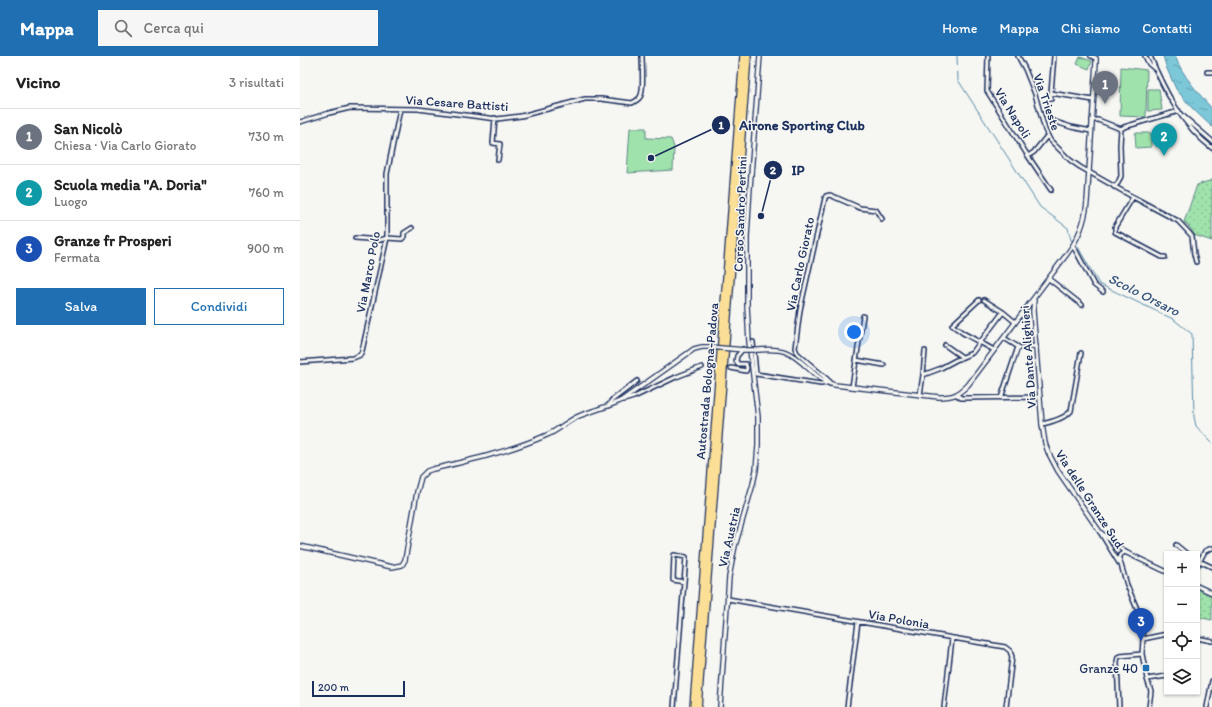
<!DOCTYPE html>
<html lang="it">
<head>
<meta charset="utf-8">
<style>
	body { margin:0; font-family:Itim,sans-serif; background:#f6f6f6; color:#222 }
	.controls { position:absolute; right:12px; bottom:12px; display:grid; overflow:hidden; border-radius:0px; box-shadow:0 1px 3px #0004 }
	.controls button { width:36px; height:36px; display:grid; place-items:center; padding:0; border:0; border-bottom:1px solid #e0e0e0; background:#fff; color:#222; font:20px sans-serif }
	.scale { position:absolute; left:12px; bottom:10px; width:93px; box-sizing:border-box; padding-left:4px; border:2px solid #1b2f5e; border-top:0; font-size:11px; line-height:14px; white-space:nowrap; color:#1b2f5e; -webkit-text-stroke:3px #f6f6f2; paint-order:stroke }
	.you { position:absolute; left:554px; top:276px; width:14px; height:14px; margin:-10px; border:3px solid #fff; border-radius:50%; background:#1a73e8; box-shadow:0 0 0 6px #1a73e833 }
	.badge { display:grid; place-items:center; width:26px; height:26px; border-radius:50%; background:#1f6fb2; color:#fff; font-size:13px; font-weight:700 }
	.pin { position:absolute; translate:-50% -33px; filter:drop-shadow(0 1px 2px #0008) }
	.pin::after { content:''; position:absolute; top:21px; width:14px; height:12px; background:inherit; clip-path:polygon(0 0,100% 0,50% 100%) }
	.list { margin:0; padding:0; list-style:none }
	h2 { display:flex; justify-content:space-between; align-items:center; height:52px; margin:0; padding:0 16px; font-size:17px }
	h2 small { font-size:13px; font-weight:400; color:#767676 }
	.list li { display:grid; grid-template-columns:26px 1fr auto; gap:12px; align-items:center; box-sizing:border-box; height:56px; padding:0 16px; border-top:1px solid #e0e0e0 }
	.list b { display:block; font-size:15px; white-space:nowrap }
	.list p { margin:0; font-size:13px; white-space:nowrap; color:#767676 }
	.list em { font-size:13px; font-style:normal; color:#767676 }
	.actions { display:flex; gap:8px; padding:12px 16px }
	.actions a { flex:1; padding:9px 0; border:1px solid #1f6fb2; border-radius:0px; text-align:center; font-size:14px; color:#1f6fb2 }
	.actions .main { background:#1f6fb2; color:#fff }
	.icon { flex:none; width:22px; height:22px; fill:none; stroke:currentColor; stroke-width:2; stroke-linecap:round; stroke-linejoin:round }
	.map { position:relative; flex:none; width:912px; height:651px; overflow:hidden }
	header { display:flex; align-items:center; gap:24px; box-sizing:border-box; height:56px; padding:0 20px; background:#1f6fb2; color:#fff }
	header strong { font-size:19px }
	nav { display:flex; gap:22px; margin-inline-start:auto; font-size:14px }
	.search { width:280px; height:36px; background:#f6f6f6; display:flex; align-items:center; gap:10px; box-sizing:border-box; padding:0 14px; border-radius:0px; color:#767676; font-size:15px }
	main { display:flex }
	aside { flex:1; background:#fff }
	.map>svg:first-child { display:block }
	.grass { fill:url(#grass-dots); stroke:#5e8885 }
	.garden { fill:#a0e2ac; stroke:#5e8885 }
	.water { fill:url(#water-ripples); stroke:#558ba8 }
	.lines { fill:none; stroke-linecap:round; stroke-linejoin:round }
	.stream { stroke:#558ba8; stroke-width:1 }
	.minor-casing { stroke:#1b2f5e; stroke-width:6 }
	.tertiary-casing { stroke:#1b2f5e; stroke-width:6 }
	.motorway-casing { stroke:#1b2f5e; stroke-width:8 }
	.minor { stroke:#f6f6f2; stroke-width:3 }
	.tertiary { stroke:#f6f6f2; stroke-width:3.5 }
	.motorway { stroke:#fbdf96; stroke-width:5.5 }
	.tertiary-bridge-casing { stroke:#1b2f5e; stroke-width:6; stroke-linecap:butt }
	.tertiary-bridge { stroke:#f6f6f2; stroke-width:3.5 }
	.poi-dot { fill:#1f6fb2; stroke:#f6f6f2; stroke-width:1.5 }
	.labels { text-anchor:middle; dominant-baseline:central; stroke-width:3; stroke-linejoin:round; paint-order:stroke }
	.street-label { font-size:13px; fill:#1b2f5e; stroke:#f6f6f2 }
	.poi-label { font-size:13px; fill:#1b2f5e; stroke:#f6f6f2; text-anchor:end }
	.water-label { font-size:14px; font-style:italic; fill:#33557d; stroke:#f6f6f2 }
	.leader { fill:none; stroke:#1b2f5e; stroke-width:1.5 }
	.callout-dot { fill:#1b2f5e; stroke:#f6f6f2; stroke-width:1.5 }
	.mark-label { font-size:12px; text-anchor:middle; font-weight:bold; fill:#fff }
	.callout-label { font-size:14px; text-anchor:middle; font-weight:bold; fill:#1b2f5e; stroke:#f6f6f2; stroke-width:3; stroke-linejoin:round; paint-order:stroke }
</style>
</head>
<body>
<header>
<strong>Mappa</strong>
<div class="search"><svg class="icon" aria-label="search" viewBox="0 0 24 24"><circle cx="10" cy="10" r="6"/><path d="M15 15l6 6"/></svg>Cerca qui</div>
<nav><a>Home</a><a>Mappa</a><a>Chi siamo</a><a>Contatti</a></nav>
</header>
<main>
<aside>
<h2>Vicino<small>3 risultati</small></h2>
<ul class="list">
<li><span class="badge" style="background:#6b7280">1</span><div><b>San Nicolò</b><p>Chiesa · Via Carlo Giorato</p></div><em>730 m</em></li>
<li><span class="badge" style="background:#0f9aa8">2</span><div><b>Scuola media &quot;A. Doria&quot;</b><p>Luogo</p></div><em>760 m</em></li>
<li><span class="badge" style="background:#1a4fb4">3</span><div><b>Granze fr Prosperi</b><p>Fermata</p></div><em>900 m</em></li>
</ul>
<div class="actions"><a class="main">Salva</a><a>Condividi</a></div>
</aside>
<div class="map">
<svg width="912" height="651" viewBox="0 0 912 651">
	<defs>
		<pattern id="grass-dots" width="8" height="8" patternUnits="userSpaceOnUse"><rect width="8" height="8" fill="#a0e2ac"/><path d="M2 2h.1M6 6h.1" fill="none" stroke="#89c296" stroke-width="1.8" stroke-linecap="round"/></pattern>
		<pattern id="water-ripples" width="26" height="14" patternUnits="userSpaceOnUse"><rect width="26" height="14" fill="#7bc8d9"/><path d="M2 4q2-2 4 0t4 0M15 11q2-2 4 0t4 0" fill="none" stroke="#64a3b3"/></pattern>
	</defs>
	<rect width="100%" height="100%" fill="#f6f6f2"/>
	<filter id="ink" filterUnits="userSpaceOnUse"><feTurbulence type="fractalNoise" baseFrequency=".025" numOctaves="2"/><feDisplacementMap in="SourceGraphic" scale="8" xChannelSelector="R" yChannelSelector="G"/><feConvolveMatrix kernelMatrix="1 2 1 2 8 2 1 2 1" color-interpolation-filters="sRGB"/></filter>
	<g filter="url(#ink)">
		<path class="grass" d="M912,124V185L894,179L891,173L884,166L897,129Z
			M897,528L912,536V564L897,561Z"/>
		<path class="garden" d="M780,1L792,5L789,13L777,8Z
			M821,11L847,14L846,61L820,60Z
			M848,33H859L862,54L848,55Z
			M330,72H346V82L371,83L374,91L373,114L327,117Z
			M835,77H851V91L836,92Z"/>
		<path class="water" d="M863,0H875C883,21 898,36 912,53V71L891,51L876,33L867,13Z"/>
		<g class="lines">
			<path class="stream" d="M657,0L658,24L740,151L768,172L771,184L778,191L799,228L873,263L892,278L894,361L896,370L912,387"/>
			<defs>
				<path id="minor" d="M688,0L687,35L728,100L734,96L747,80
					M718,0L725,13L735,38L745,74L750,84L770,104L780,111L833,141L878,165L892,180L894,198L896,206
					M754,0L751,37L793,44
					M845,0L849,8L855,13
					M850,0C864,34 882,69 912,92
					M907,16H912
					M751,43V37
					M883,60L912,85
					M195,62L193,87L200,88L198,104
					M750,64L771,71L791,75
					M792,64H798L821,73L824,71L879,55
					M0,66L29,57L50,52L118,53L197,63L221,60L285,43H301L332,47C336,45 340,43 341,39C344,31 342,9 342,0
					M728,100L751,134
					M814,131L818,127L821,120L820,89L821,73
					M833,141L815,171V176L862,201H865
					M55,182L80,184L87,182L102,183L104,181V177L112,172
					M773,191L776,195L794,229L803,236
					M749,223L782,249
					M679,244L652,269L663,277L694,294
					M684,244L703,256
					M704,282L720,292L736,290
					M453,286L456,318L521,328L527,327
					M645,289L662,301
					M556,304L584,309
					M0,306L53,302L60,299L62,295L87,182V118L100,53
					M431,312L446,315L447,312L446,308H438L436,305L437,300L443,293
					M623,319L625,295
					M530,328L528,324L497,297L495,292L500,254L525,142L526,140L530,139L560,152L576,154L582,163
					M552,331L563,260
					M620,339L623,319L639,313L656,304L672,297L703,256L715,266
					M657,339L661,342H665L740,341
					M701,342L718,291
					M324,344L334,341L376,321L402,311
					M309,350L311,345L337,325
					M742,368C751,366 765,362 771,355L781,297
					M800,476L819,507
					M876,489L887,498
					M825,496L820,499L819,502L827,529L842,565L843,583L842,598L847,623L851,635L849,651
					M897,504L912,511
					M897,510L905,495L912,492
					M428,543L705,591L710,595L712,601L706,651
					M897,582L912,585
					M843,583L867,578
					M847,623L867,620
					M374,651L386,501L374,499L373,524L384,526
					M547,651L558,566
					M644,651L652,583
					M819,651L817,606L818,601L820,600L842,598
					M907,651L912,625"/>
				<path id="tertiary" d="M734,244L733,255L742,368L745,387L748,396L758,415L800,476L825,496L867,516
					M433,293L445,294
					M455,294C465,294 476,292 486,296C505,304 515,325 535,329L639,341C653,341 658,339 668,329L767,198C779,182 785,166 787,146L796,6V2L791,0
					M0,490L92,511L102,509L105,504L117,436L121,421L127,415L133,413C172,404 211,395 247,379C259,374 267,365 279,360C293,354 308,351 322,344L394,293L402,291H409
					M897,530L912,537
					M420,651L429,521L435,490L453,428L456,414L458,390V361L449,286L447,249V181L450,132L460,0"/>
				<path id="motorway" d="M393,651L443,0
					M398,651L448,0"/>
			</defs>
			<use href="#minor" class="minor-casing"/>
			<use href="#tertiary" class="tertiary-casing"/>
			<use href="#motorway" class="motorway-casing"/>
			<use href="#minor" class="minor"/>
			<use href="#tertiary" class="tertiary"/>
			<use href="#motorway" class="motorway"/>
			<defs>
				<path id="tertiary-bridge" d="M409,291L433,293
					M445,294H455"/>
			</defs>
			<use href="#tertiary-bridge" class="tertiary-bridge-casing"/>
			<use href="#tertiary-bridge" class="tertiary-bridge"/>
		</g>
	</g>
	<rect class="poi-dot" x="842" y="608" width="8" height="8" rx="2"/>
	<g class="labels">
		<g class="street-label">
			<text transform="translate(747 46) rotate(71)">Via Trieste</text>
			<text transform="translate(157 47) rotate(4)">Via Cesare Battisti</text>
			<text transform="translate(713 57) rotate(58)">Via Napoli</text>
			<text transform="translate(440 158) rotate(-88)">Corso Sandro Pertini</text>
			<text transform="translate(500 208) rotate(-78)">Via Carlo Giorato</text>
			<text transform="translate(68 216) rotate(-79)">Via Marco Polo</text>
			<text transform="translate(728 301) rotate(-94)">Via Dante Alighieri</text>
			<text transform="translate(407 325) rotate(-85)">Autostrada Bologna-Padova</text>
			<text transform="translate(790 443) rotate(57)">Via delle Granze Sud</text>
			<text transform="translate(429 481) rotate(-77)">Via Austria</text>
			<text transform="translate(599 563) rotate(10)">Via Polonia</text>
		</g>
		<g class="poi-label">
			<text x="838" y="612">Granze 40</text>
		</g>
		<g class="water-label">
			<text transform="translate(844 239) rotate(27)">Scolo Orsaro</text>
		</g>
	</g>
	<path class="leader" d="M351 102L421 69M461 160L473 114"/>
	<g class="callout-dot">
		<circle cx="351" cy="102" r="4"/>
		<circle cx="461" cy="160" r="4"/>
		<circle cx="421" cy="69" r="10"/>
		<circle cx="473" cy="114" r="10"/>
	</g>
	<g class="mark-label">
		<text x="421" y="73">1</text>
		<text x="473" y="118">2</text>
	</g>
	<g class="callout-label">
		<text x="502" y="74">Airone Sporting Club</text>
		<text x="498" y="119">IP</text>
	</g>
</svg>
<div class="controls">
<button>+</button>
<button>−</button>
<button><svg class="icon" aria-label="locate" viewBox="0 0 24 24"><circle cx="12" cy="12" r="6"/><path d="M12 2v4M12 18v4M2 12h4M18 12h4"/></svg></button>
<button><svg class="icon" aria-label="layers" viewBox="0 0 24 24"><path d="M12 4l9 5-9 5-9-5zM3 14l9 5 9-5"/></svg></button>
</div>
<div class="scale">200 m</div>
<div class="you"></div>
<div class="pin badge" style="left:805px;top:48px;background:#6b7280">1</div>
<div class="pin badge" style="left:864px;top:100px;background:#0f9aa8">2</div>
<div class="pin badge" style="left:841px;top:585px;background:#1a4fb4">3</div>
</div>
</main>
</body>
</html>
